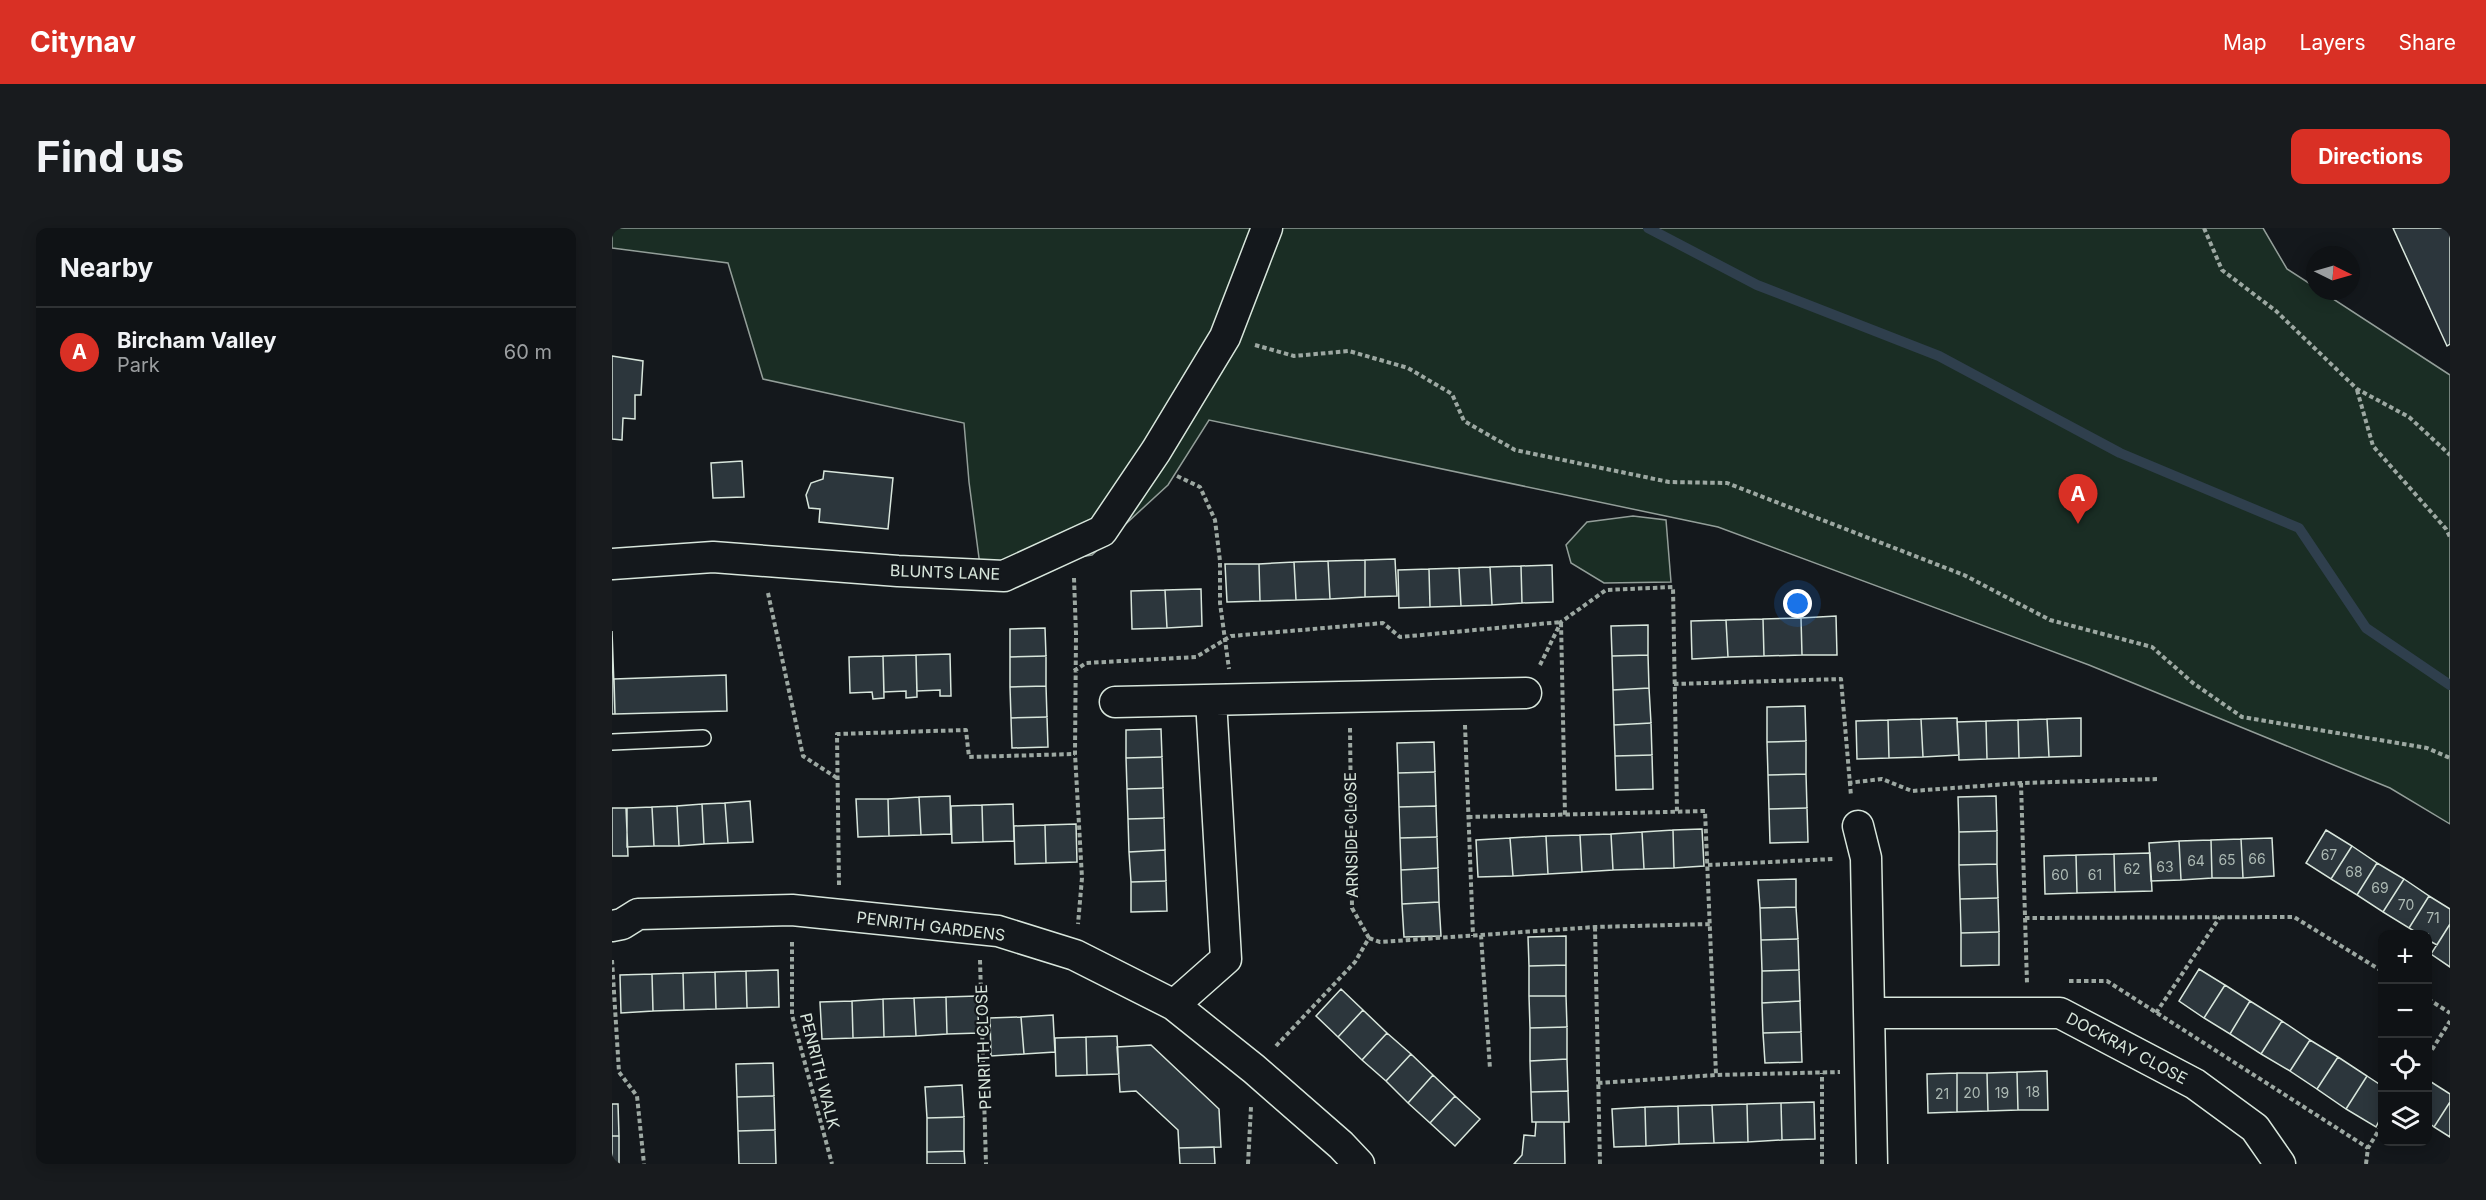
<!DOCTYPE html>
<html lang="en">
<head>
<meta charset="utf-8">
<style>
	body { margin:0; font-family:Inter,sans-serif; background:#181b1e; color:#f1f3f6 }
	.controls { position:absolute; right:18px; bottom:18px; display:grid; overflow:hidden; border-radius:12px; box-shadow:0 3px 15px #0003 }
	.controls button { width:54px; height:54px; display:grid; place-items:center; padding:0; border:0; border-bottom:2px solid #2f3234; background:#0f1215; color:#f1f3f6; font:30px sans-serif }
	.compass { position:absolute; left:1694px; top:18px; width:54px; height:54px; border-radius:50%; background:#0f1215; box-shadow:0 3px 15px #0003; rotate:95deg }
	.you { position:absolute; left:1186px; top:376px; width:21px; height:21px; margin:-15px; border:4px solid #fff; border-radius:50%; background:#1a73e8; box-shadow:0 0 0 9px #1a73e833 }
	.badge { display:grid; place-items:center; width:39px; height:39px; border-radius:50%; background:#d93025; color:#fff; font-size:20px; font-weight:700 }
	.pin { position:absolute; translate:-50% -50px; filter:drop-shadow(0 2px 3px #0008) }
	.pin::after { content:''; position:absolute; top:32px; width:21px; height:18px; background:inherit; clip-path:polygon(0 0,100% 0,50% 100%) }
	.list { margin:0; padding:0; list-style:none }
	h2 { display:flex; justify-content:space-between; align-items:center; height:78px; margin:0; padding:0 24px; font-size:26px }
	h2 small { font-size:20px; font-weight:400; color:#9b9ea0 }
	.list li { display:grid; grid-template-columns:39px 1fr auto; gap:18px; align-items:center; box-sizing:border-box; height:90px; padding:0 24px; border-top:2px solid #2f3234 }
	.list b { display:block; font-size:22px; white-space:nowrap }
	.list p { margin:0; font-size:20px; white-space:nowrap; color:#9b9ea0 }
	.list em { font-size:20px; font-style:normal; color:#9b9ea0 }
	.icon { flex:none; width:33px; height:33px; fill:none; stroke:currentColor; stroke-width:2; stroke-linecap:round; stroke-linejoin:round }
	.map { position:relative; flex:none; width:1838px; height:936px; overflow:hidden; border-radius:12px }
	header { display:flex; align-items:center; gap:36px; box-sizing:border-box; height:84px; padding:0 30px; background:#d93025; color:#fff }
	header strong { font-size:28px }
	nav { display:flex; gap:33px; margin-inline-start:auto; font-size:21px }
	.intro { display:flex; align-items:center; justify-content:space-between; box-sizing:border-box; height:144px; padding:0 36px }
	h1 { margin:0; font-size:42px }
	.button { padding:15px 27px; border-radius:12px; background:#d93025; color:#fff; font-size:21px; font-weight:700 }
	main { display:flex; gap:36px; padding:0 36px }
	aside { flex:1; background:#0f1215; border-radius:12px; box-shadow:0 3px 15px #0003 }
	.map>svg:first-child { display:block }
	.green { fill:#1a2d24; stroke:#939e99; stroke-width:1.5 }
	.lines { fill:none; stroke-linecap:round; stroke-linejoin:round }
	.stream { stroke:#2f3f4d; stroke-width:10 }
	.building { fill:#2c363c; stroke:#d8e6dc; stroke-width:1.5 }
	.service-casing { stroke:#d8e6dc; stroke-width:18 }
	.minor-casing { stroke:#d8e6dc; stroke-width:33 }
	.path { stroke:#9da8a2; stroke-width:4; stroke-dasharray:4.5 3; stroke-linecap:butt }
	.service { stroke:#14181c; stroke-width:15 }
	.minor { stroke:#14181c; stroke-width:30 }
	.labels { text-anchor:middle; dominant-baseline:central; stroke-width:4.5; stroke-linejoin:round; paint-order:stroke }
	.number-label { font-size:14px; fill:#adbab4 }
	.street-label { font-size:16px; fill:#d8e6dc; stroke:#14181c }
</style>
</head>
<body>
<header>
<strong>Citynav</strong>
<nav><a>Map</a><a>Layers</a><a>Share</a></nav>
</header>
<div class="intro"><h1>Find us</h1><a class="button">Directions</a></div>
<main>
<aside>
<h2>Nearby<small></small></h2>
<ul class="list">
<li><span class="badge">A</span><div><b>Bircham Valley</b><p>Park</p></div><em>60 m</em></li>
</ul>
</aside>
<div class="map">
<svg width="1838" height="936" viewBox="0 0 1838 936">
	<rect width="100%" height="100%" fill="#14181c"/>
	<path class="green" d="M0,0H1651L1675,41L1703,59V63H1709L1838,147V596L1778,560L1477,437L1106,299L597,192L556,257L480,327L369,345L357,254L352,195L151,151L116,35L0,20Z
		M1021,288L1054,292L1059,354L992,355L959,335L954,317L975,294Z"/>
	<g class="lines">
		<path class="stream" d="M1036,0L1145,57L1327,128L1508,225L1687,300L1754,400L1838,457"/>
	</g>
	<path class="building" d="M1781,0H1838V116L1835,118Z
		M0,128L31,133L29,167H23V191L11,190L10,212L0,211Z
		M130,233L132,269L101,270L99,235Z
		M212,243L281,250L276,301L207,294L208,281L197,280L194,267L199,255L211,251Z
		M783,331L785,368L753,369V332Z
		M753,332V369L718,371L716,333Z
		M716,333L718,371L684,372L682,334Z
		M682,334L684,372L648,373L647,336Z
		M613,336H647L648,373L615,374Z
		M940,337L941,374L910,375L909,338Z
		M909,338L910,375L880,377L878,339Z
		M878,339L880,377L849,378L847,340Z
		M847,340L849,378L818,379L817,341Z
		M817,341L818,379L787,380L786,342Z
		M589,361L590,398L555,400L553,362Z
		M553,362L555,400L520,401L519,363Z
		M1224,388L1225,427H1190L1189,390Z
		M1189,390L1190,427L1152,428L1151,391Z
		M1151,391L1152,428L1116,429L1114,392Z
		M1114,392L1116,429L1080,431L1079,393Z
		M1036,397V427L1000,428L999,398Z
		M433,400L434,428L398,429V401Z
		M0,403L3,486H0Z
		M338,426L339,468H328V462L305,463L304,427Z
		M304,427L305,469L294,470V463L272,464L271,428Z
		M1036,427L1037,460L1001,462L1000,428Z
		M271,428L272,470L261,471L260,464L238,465L237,429Z
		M434,428V458L398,459V429Z
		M114,447L115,483L3,486L2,451Z
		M434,458L435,489L399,490L398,459Z
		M1037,460L1039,495L1002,497L1001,462Z
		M1193,478L1194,513L1155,514V479Z
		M435,489L436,519L400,520L399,490Z
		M1345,490L1347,527L1311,529L1309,491Z
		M1469,490V528L1437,529L1435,491Z
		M1309,491L1311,529L1277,530L1276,492Z
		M1435,491L1437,529L1407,530L1406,492Z
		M1276,492L1277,530L1245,531L1244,493Z
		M1406,492L1407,530L1375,531L1374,493Z
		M1374,493L1375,531L1347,532L1345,494Z
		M1039,495L1040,527L1003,528L1002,497Z
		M549,501L550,529L514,530V502Z
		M1194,513V546L1156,547L1155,514Z
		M822,514L823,544L786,545L785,515Z
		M1040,527L1041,561L1004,562L1003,528Z
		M550,529L551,560L515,561L514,530Z
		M823,544L824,578L787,579L786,545Z
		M1194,546L1195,580L1157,581L1156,547Z
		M551,560L552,590L516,591L515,561Z
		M338,568L339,606L309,607L307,569Z
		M1384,568L1385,603L1347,604L1346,569Z
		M307,569L309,607L277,608L276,571Z
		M244,571H276L277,608L246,609Z
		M138,573L141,614L116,615L113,575Z
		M113,575L116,615L92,616L90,576Z
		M90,576L92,616L67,618L65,578Z
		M401,576L402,613L371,614L370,577Z
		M370,577L371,614L340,615L339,578Z
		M65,578L67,618H42L40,579Z
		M824,578L825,609L788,610L787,579Z
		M40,579L42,618L15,619V580Z
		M0,580H14L16,628H0Z
		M1195,580L1196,614L1158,615L1157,581Z
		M552,590L553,622L517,624L516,591Z
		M464,596L465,634L434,635L433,597Z
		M433,597L434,635L403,636L402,598Z
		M1090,601L1092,638L1062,640L1061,602Z
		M1061,602L1062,640L1032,641L1030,604Z
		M1714,602L1740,618L1719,651L1694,635Z
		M1385,603V636L1347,637V604Z
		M1030,604L1032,641L1001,642L999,606Z
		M999,606L1001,642L970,644L968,607Z
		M968,607L970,644L936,646L934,608Z
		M934,608L936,646L901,648L898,610Z
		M825,609L826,640L789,642L788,610Z
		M898,610L901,648L866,649L864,612Z
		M1660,610L1662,648L1631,650L1629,611Z
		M1629,611L1631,650H1600L1599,612Z
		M1599,612L1600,650L1569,652L1567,613Z
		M1567,613L1569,652L1539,653L1537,615Z
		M1740,618L1765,635L1745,667L1719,651Z
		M553,622L554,653L519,654L517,624Z
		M1538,625L1540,663L1503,664L1502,626Z
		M1502,626L1503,664L1465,665L1464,627Z
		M1464,627L1465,665L1433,666L1432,628Z
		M1765,635L1792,651L1771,684L1745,667Z
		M1385,636L1386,670L1348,671L1347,637Z
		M826,640L827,674L790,676L789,642Z
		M1184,651V679L1148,680L1146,652Z
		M1792,651L1817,668L1797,700L1771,684Z
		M554,653L555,683L519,684V654Z
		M1817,668L1838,681V696L1825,717L1816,712V706H1807L1797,700Z
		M1386,670L1387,704L1349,705L1348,671Z
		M827,674L829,708L792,709L790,676Z
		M1184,679L1186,711L1149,712L1148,680Z
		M1838,696V739L1819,726Z
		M1387,704V737L1349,738V705Z
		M954,708V737L917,738L916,709Z
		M1186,711L1187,742L1150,743L1149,712Z
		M954,737V768H917V738Z
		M1587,741L1613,757L1592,790L1567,773Z
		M166,742L167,779L135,780L134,743Z
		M1187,742L1188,773L1150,775V743Z
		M134,743L135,780L104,781L103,744Z
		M103,744L104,781L72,782L71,745Z
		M71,745L72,782L41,783L40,746Z
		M40,746L41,783L9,785L8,747Z
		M1613,757L1638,773L1618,806L1592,790Z
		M729,761L751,782L726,809L704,788Z
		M365,768L367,805L335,806L334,769Z
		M917,768H954L955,799L918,800Z
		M334,769L335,806L304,808L302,770Z
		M302,770L304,808L272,809L271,771Z
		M271,771L272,809L241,810L240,773Z
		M240,773L241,810L210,811L208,774Z
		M1188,773L1189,804L1151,805L1150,775Z
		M1638,773L1670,793L1649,826L1618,806Z
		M751,782L775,805L750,832L726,809Z
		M441,787L443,824L412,826L409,789Z
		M409,789L412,826L379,828L378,790Z
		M1670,793L1698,812L1678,843L1649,826Z
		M955,799V831L918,833V800Z
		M1189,804L1190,834L1153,835L1151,805Z
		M775,805L799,826L774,853L750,832Z
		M505,808L507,846L475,847L474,809Z
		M474,809L475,847L444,848L443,810Z
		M1698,812L1726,829L1705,861L1678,843Z
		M539,817L607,881L609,919L567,920L566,902L524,863L508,864L505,819Z
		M799,826L821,847L796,875L774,853Z
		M1726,829L1755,848L1734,881L1705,861Z
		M955,831L956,863L919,864L918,833Z
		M161,835L162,868L125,869L124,836Z
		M1435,843L1436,882H1406L1405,844Z
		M1405,844L1406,882L1376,883L1375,845Z
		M1345,845H1375L1376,883L1345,884Z
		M1345,845V884L1316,885L1315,846Z
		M821,847L843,868L818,895L796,875Z
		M1755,848L1770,858V887L1764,899L1734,881Z
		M1816,852L1838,866V874L1822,899L1816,894Z
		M350,857L352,889L315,890L313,859Z
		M956,863L957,894H920L919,864Z
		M162,868L163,902L126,903L125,869Z
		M843,868L868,891L843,918L818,895Z
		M1202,874L1203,911L1170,912L1169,875Z
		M1838,874V909L1822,899Z
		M1169,875L1170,912L1136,914L1135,876Z
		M0,876H6L7,908H0Z
		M1135,876L1136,914L1102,915L1100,877Z
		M1100,877L1102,915L1067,916L1066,878Z
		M1066,878L1067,916L1034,918L1033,879Z
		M1033,879L1034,918L1002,919L1000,881Z
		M352,889V923L315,924V890Z
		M924,894H952L953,936H902L910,927L912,907L923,908Z
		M163,902L164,936H127L126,903Z
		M0,908H7V936H0Z
		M602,919L603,936H568L567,920Z
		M352,923L353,936H315V924Z"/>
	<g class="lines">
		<defs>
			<path id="service" d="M0,514L91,510"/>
			<path id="minor" d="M0,336L101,329L286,343L392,348L490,303L544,223L613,109L655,0
				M503,474L914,465
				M1246,598L1254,630L1260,936
				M0,698L10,696L26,686L180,682L386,703L463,727L562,777L642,841L729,917L747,936
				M562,777L614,731L599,472
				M1257,785H1448L1583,856L1643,900L1668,936"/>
		</defs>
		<use href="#service" class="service-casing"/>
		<use href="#minor" class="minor-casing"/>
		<path class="path" d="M1592,0L1610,42L1664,83L1745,161L1797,189L1838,227
			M643,117L682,128L737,123L796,140L840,166L852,193L903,222L1057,254L1115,255L1352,347L1438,392L1540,419L1581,455L1630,489L1815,520L1838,530
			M1745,162L1761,218L1834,301L1838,309
			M565,248L588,259L603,292L608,333V375L617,441
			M462,350L464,406L463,526L470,650L466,696
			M156,365L191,528L225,550
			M928,437L949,394L994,362L1061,359L1065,584
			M462,443L474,435L584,429L619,408L771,395L788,409L949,394L953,587
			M1062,456L1229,451L1239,568
			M853,497L861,708
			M738,500L740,680L757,710
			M1236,555L1270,551L1300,563L1409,555L1545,551
			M1409,555L1415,755
			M856,589L1093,583L1104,847
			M1096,637L1221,631
			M227,657L225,506L354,502L357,529L463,526
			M1413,690L1682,689L1770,743
			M983,699L988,936
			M869,707L878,841
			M757,710L768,714L983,699L1099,696
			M180,714V787L220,936
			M0,732L7,844L25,868L32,936
			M368,732L374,936
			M1457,753H1495L1756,920
			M1816,771L1838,785
			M1544,785L1608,689
			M664,818L743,734L757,710
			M1816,828L1838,793
			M986,855L1104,847L1228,844
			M636,936L639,879
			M1210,936V845
			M1754,936L1756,920L1770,897"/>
		<use href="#service" class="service"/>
		<use href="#minor" class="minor"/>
	</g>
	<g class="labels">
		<g class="number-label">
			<text x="1717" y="626">67</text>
			<text x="1645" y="630">66</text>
			<text x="1615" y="631">65</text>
			<text x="1584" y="632">64</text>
			<text x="1553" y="638">63</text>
			<text x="1520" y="640">62</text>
			<text x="1742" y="643">68</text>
			<text x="1448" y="646">60</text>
			<text x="1483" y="646">61</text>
			<text x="1768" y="659">69</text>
			<text x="1794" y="676">70</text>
			<text x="1821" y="689">71</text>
			<text x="1421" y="863">18</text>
			<text x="1360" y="864">20</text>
			<text x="1390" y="864">19</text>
			<text x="1330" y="865">21</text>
		</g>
		<g class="street-label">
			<text transform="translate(333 344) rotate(2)">BLUNTS LANE</text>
			<text transform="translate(739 607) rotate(-91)">ARNSIDE CLOSE</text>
			<text transform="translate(319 698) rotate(7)">PENRITH GARDENS</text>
			<text transform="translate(371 819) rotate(-92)">PENRITH CLOSE</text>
			<text transform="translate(1515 820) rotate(28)">DOCKRAY CLOSE</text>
			<text transform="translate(208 843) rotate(76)">PENRITH WALK</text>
		</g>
	</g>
</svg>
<div class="controls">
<button>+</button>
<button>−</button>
<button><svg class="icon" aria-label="locate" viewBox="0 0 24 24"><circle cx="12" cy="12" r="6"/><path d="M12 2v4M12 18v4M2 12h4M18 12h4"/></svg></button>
<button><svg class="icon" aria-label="layers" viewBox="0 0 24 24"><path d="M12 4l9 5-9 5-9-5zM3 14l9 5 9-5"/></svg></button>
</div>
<svg class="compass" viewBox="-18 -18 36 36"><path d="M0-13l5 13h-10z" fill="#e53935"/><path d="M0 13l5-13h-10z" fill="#9b9ea0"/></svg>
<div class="you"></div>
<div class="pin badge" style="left:1466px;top:296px">A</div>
</div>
</main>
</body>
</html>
